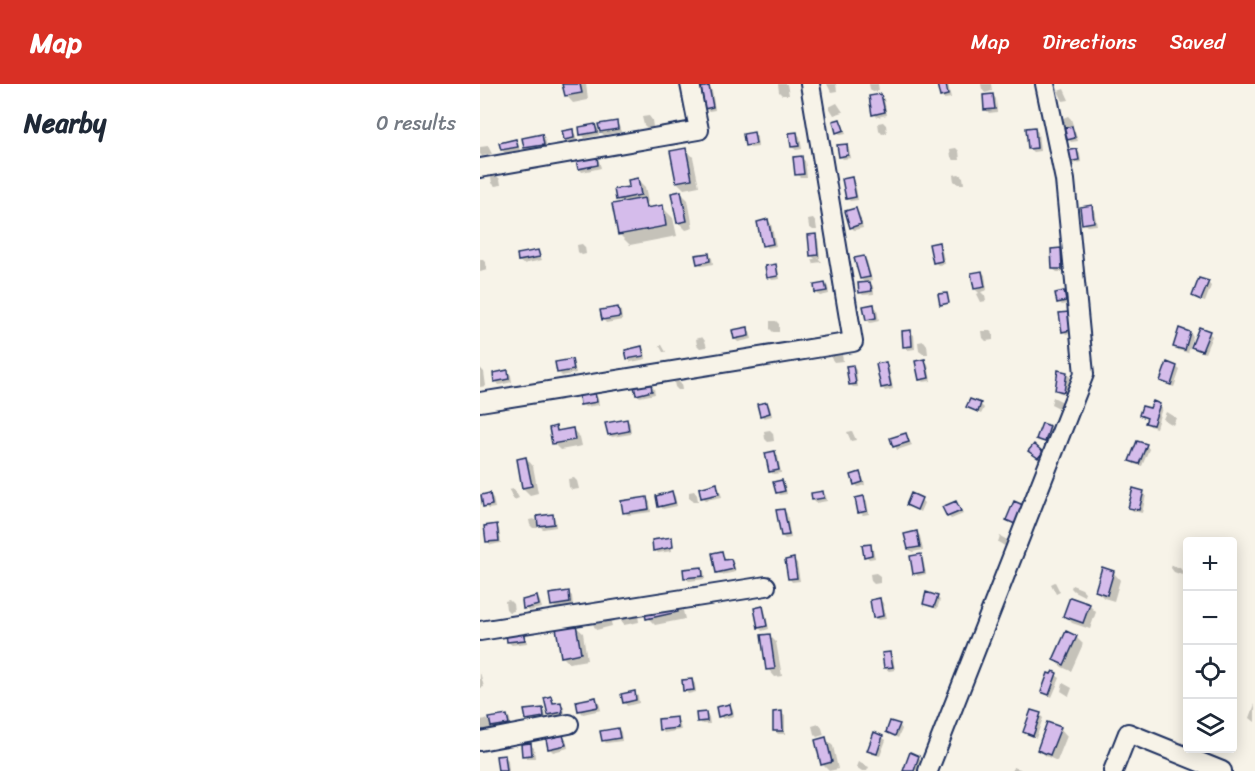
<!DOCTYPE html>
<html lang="en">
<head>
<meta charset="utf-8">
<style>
	body { margin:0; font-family:Sriracha,sans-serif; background:#f2f2f3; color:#1f2937 }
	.controls { position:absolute; right:18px; bottom:18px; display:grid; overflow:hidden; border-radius:6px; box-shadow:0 3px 15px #0003 }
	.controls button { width:54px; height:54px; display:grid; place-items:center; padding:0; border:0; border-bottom:2px solid #e0e1e3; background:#fff; color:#1f2937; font:30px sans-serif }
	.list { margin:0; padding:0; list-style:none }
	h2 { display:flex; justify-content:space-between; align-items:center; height:78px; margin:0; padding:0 24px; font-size:26px }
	h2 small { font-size:20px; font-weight:400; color:#747a83 }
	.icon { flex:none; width:33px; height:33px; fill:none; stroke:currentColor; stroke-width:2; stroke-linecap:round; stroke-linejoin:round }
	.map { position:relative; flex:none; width:775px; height:687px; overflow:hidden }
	header { display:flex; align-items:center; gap:36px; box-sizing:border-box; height:84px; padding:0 30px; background:#d93025; color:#fff }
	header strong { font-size:28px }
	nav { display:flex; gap:33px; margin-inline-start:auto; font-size:21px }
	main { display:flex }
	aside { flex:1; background:#fff }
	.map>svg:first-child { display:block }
	.shadow { fill:#0003 }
	.building { fill:#d5bceb; stroke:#1b2f5e; stroke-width:1.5 }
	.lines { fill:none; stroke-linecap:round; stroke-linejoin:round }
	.minor-casing { stroke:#1b2f5e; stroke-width:22 }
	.minor { stroke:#f7f3e8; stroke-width:18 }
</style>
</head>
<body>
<header>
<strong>Map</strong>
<nav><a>Map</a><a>Directions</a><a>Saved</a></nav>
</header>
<main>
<aside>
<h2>Nearby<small>0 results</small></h2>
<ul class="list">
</ul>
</aside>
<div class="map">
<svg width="775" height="687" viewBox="0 0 775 687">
	<rect width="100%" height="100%" fill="#f7f3e8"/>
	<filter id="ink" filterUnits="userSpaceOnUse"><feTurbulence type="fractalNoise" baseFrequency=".0167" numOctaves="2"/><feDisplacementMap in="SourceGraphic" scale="12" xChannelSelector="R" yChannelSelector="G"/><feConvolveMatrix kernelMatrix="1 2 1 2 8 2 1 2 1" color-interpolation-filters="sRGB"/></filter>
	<g filter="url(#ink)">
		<path class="shadow" d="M84,0H106L108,16L93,19L86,11Z
			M298,0H307L309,11H302L299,8Z
			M347,0H356L357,7L351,8Z
			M389,0H398L399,7L393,8L390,5Z
			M459,0H468L471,14L464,15L461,12Z
			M501,0H511L512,7L505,9L502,5Z
			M229,4L232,7L235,26L229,27L225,24Z
			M584,5L589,16L583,17L578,7Z
			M401,11L404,15L407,31L397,33L394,30Z
			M513,11L516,15L517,28L509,29L506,26Z
			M357,19L363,28L354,31L349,23Z
			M169,32L172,36L173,43L167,44L164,41L162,33Z
			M588,32L591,35L593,41L590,42L595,47L598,57L591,58L588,55L587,44L581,35Z
			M360,36L363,40L366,50L361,51L358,48Z
			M136,38L139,42L141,48L124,51L121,48Z
			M403,38L406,41L407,49L402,50L399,46L398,39Z
			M115,41L118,45L119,51L105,54L102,50Z
			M554,45L558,48L560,67L553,68L550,65Z
			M92,47L95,50L97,57L88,58L85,55Z
			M317,49L320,53L322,65L316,66L312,63Z
			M273,50L277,53L278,63L270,64L267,61Z
			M62,52L65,55L67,63L48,67L45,63Z
			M36,57L40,66L25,69L22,66Z
			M366,61L369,65L371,74L363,75L360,72Z
			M8,62L12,70L2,72L0,70V63Z
			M476,64L479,67L480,76H474L471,73L470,65Z
			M206,65L213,73L219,102L204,105L197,98Z
			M596,66L600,70L601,78L592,80L588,77Z
			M116,74L119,77L121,84L102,88L99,84Z
			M321,74L325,77L327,93H320L317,90Z
			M479,90L483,93L484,100H478L474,97L473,91Z
			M17,92L20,95L21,101L15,102L12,99L11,93Z
			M372,95L375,98L378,116L370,117L367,114Z
			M158,96L165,103L168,118L166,119L172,125L182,123L193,134L197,152L150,161L139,150L142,120L138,115Z
			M201,109L208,116L213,144L206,146L198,138Z
			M611,122L614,126L617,141L607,142L603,139Z
			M376,126L379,129L383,144L374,146L371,143Z
			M333,135L336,139L337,146H333L329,143L328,136Z
			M288,137L291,140L296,162L287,164L284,161Z
			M335,152L338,155L340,174H338L342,178L334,179V181L332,175H335L331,171Z
			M458,159L461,163L465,180L458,181L454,178Z
			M102,160L105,163L106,170L102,171L98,168L97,161Z
			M580,166L583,169L585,188H577L573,185Z
			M58,168L62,176L43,180L39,177Z
			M228,171L232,174L233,180L222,182L218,179Z
			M384,174L387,177L392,196L388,197L393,202L394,210L383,211L380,208L386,200L381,195Z
			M0,176H3L6,179L7,186L0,188Z
			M295,182L298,185L300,195L292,196L289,193Z
			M502,188L505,191L507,206L501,208L505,212L506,217L501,218L497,210L499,209L495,205Z
			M728,199L731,202L725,218L717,215L714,212Z
			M345,200L348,203L349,210L340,212L337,209Z
			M583,209L587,212L588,220L582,221L578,218Z
			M393,222L397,225L399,237L390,239L387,235Z
			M137,224L141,227L142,236L126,239L123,235Z
			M591,233L594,249L586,250L583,247Z
			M290,237H296L299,240V248H293L290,245Z
			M267,244L270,248L272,255L258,258L255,255Z
			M502,247H510L513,250V256L506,257L503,254Z
			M430,248L434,251L435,265L428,266L425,262Z
			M710,249L713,252L708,269L698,266L695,262Z
			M729,249L732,252L725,269L716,266L713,263Z
			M222,253L225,257L227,263L220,264L217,261L216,255Z
			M444,257L447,261L448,270H443L439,267L438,258Z
			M179,261H182L186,268H183Z
			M162,264L165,267L166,275L151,278L148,275Z
			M358,266L362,270L363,277L354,278L351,274L350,267Z
			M91,277L94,280L96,289L82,292L78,288Z
			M445,277L448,280L451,297L443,298L440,295Z
			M406,280L409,283L413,305L405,307L402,303Z
			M373,283L376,286L378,303H373L370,300Z
			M696,283L700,286L694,303L685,300L682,297Z
			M0,284L4,288L6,302L0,303Z
			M27,288L31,291L32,298L19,301L16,297Z
			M586,289L590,293L587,310L580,309L577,306Z
			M198,297L201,300L202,306H198L195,303L194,298Z
			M170,301L174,304L175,310L160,313L157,310Z
			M115,311L118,314L119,321L105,323L102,320Z
			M573,313L583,318L581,325L571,320Z
			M287,319L290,323L292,332L284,334L281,331Z
			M500,320L504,324L501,330L488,323Z
			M679,321L682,324L676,344L670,342L667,339L668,336L661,331Z
			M686,328L696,334L693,341L683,335Z
			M147,336L150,339L151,350L132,353L129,350Z
			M569,343L573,346L568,360L558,355Z
			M76,344L80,348L93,346L100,353L102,362L80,366L73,359Z
			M290,346L293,349L294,357L288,358L285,355L284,347Z
			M372,347L376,356L371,357L367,348Z
			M426,351L432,361L417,366L412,355Z
			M666,361L669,365L662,382L654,380L651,376Z
			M295,369L298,372L301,389L293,390L290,387Z
			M46,374L53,382L58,409L50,411L43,404Z
			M379,390L383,393L385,401L378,403L375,400Z
			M94,394L97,397L99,405L92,406L89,403L88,395Z
			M302,398L305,401L307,410L300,411L297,408Z
			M236,401L239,404L242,413L226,416L222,413Z
			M34,405L39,414L34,416L29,406Z
			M214,407L217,411L218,417H213L209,414V408Z
			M343,408L346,412L347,417L336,419L333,416Z
			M663,408L666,411L662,429L653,427L650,423Z
			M192,409L195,412L197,422L183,425L179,422Z
			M10,411L13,414L15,424L8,425L5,422Z
			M384,414L387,417L389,430L383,431L379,428Z
			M167,415L170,418L171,428L148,431L144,428Z
			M441,416L444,419L440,428L428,420Z
			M476,418L483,430L471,435L468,432Z
			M304,426L307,430L311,454L305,455L302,452Z
			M72,431L75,435L76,443L63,445L57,439L58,444H53L50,441L49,436L54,435L60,441Z
			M16,442L19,445L21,459L11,461L8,458Z
			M436,448L440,452L443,466L432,468L429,465Z
			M520,452L531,458L528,464L518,458Z
			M191,455L192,467L178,469L175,466Z
			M390,461L393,465L395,474L389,475L386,472Z
			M242,469L246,477L251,476L254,480L256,488L241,491L237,488Z
			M440,472L443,475L446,490L438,492L434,489Z
			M314,476L317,479L320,497L312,498L309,494Z
			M692,481L700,484L703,488L702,491L694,488L691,484Z
			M221,484L224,487L225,495L209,497L206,494Z
			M633,488L640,496L634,517L624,514L616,507Z
			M396,489L400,492V499L394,500L391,497L390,490Z
			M575,498L580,508L576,510L571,500Z
			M592,501L602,505L605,508L604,512L594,507L591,504Z
			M88,508L92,512L93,522L76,525L73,521Z
			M457,513L460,516L457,525L448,522L444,519Z
			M57,514L60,517L62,524L48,527L45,524Z
			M29,516L33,520L34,527L29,528L26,525L25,517Z
			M400,516L403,519L406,535L398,536L394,533Z
			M196,520L203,527L205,535L175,541L168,534Z
			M609,521L616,528L610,545L592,539L585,531Z
			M282,523L285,527L289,545L282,547L279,543Z
			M154,528L158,531L159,538L144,541L141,537L140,531Z
			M130,535L132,542L116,546L111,536Z
			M95,542L103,549L107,576L89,579L82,572Z
			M43,548L46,552L47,559L32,561L28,558Z
			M289,551L296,558L302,592L295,593L288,585Z
			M596,553L603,560L591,587L582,583L575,576Z
			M410,569L413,573L415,586L409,587L405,584Z
			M0,588L4,603L0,604Z
			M573,589L580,594L572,613L562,607Z
			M212,596L215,600L216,608L208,610L205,606Z
			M583,599L592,604L589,612L581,607Z
			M154,609L158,612L159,619L147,622L144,618Z
			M71,614L75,620L80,619L84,623L85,631L72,634L69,631Z
			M116,614L119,618L121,626L103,630L99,626Z
			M775,620V638L770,634Z
			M250,622L253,625L254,632L243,635L240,632Z
			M62,625L65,628L67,636L50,639L47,636Z
			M226,629L229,633L230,640H222L219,637Z
			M301,629L305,632V650H298L295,647Z
			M560,631L563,634L556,654L545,648Z
			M27,632L30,635L31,643L15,646L10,640L11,647L0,648V636L6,635L12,640Z
			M196,634L199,637L201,646L184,649L181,645Z
			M339,640L342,644L344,651L337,653L334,650L332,642Z
			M419,641L422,645L418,654L407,648Z
			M580,644L587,652L577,677L566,672L558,665Z
			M138,645L141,648L142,657L126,659L123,656Z
			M83,653L86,656L88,664L73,668L69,664Z
			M402,653L406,656L400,672L392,670L389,666Z
			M345,655L353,662L358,685L349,687L342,680Z
			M51,661L54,664L55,674H47L44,671Z
			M25,673L28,676L29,687H20Z
			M438,673L442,676L438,687H424Z
			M378,678L389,683L387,687H382L376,683Z
			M533,683L540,685L542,687H532Z"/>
		<path class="building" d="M82,0H100L102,9L85,12Z
			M457,0H466L468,11L460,13Z
			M229,2L233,23L224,25L220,4Z
			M401,10L405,28L392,31L389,12Z
			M513,10L515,25L504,26L503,11Z
			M360,35L364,46L356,49L353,37Z
			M137,37L138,45L120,48L118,40Z
			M115,40L117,48L100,51L99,43Z
			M592,42L595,54L587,56L584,44Z
			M555,43L557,64L548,65L546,44Z
			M93,45L94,54L84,56L82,47Z
			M274,48L276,60L265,62L263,50Z
			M317,48L319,62L311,63L309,49Z
			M62,50L64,61L44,64L42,54Z
			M36,55L38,63L21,66L19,59Z
			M367,60L368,71L359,73L357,61Z
			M206,64L212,95L196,98L190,67Z
			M597,65L599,76L587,78L585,67Z
			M117,72L118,81L98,85L96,76Z
			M322,72L324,90L315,91L313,73Z
			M372,93L376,113L366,115L362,95Z
			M158,94L161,111L136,116L134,105L149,103L148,96Z
			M201,107L207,137L197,139L191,109Z
			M164,114L166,124L183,121L186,142L138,151L132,120Z
			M612,121L614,138L602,140L600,123Z
			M376,124L381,140L370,144L365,127Z
			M288,135L293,160L282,162L277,138Z
			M336,150L338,171L330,172L328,151Z
			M459,158L462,177L453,179L449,160Z
			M581,164L582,185H572L571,165Z
			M58,166L60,173L38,177L37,170Z
			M229,169L230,177L217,180L215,171Z
			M384,172L390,193L380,195L374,174Z
			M296,180L298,192L287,194L285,182Z
			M502,187L505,203L494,205L491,189Z
			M719,194L729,197L721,216L712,212Z
			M390,198L392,207L379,209L378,199Z
			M345,199L347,207L335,209L334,201Z
			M584,207L586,217L577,219L575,209Z
			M467,209L469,219L460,221L458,210Z
			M394,220L396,234L386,236L383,222Z
			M138,223L140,233L122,236L120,226Z
			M589,228L591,246L582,248L579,229Z
			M268,243L269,252L254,255L252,246Z
			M719,243L730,247L722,267L711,263Z
			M699,244L710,248L705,266L693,263Z
			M431,246L432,262L423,263L422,247Z
			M162,262L164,272L147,275L145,266Z
			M92,275L94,286L77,289L75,278Z
			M445,275L449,294L439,296L435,277Z
			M406,278L411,302L401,304L396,280Z
			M687,278L697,282L691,301L680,297Z
			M373,281L376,300L369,301L366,282Z
			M28,286L29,295L14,298L13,289Z
			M578,286L587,288L584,308L575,306Z
			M171,299L172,307L156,311L154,302Z
			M115,309L117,318L100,321L99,312Z
			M490,315L501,319L498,328L486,323Z
			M673,317L680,320L673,341L665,339L667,334L659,331L662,322L670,324Z
			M287,318L290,329L280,332L277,320Z
			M147,335L149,347L128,351L125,339Z
			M562,339L570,342L565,358L556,355Z
			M76,342L77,347L93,344L95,356L72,360L69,344Z
			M426,349L429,358L413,363L410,354Z
			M657,357L667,360L659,380L649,377Z
			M554,360L563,368L558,374L548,367Z
			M295,367L299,386L289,388L285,369Z
			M46,373L52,402L42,404L37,375Z
			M380,388L383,398L374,401L371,391Z
			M302,396L305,407L296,409L293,398Z
			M237,399L239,410L221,414L219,404Z
			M653,404L664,407L659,426L648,424Z
			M192,407L195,419L178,423L176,412Z
			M343,407L344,414L332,416L331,409Z
			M10,409L12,421L3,423L1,411Z
			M431,409L442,414L437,426L426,421Z
			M384,412L387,427L378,429L375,414Z
			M167,413L169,425L143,429L141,417Z
			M476,417L481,427L467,433L462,423Z
			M534,417L543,421L535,440L526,436Z
			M304,425L309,451L301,452L296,426Z
			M73,430L74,440L58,442L57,432Z
			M17,440L19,457L6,458L4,442Z
			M437,447L440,463L428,465L424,450Z
			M192,453L193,463L173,467L172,456Z
			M391,460L392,471L384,473L382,461Z
			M242,467L244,476L251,475L254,485L236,489L232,469Z
			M441,470L444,488L433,490L430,472Z
			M314,474L317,494L308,495L305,476Z
			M222,483L223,492L204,494L203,485Z
			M622,483L634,487L627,511L615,507Z
			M89,507L90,519L71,522L69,510Z
			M446,508L458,512L454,523L443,520Z
			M57,512L59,521L43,525L42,516Z
			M590,513L610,520L603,539L583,532Z
			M400,514L403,532L393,534L390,516Z
			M197,518L198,528L166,535L164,525Z
			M283,522L287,542L278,544L274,524Z
			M96,540L101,569L81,573L76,544Z
			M43,547L45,556L27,558L26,549Z
			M586,547L597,552L584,581L573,576Z
			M290,550L295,585L286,586L281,551Z
			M410,568L413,583L404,584L402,569Z
			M573,587L577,589L569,611L561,608L568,589L571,590Z
			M212,595L214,606L203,607L202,596Z
			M155,607L156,616L143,619L141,610Z
			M71,612L73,619L81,618L83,628L68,631L64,614Z
			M116,613L118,623L98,627L96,617Z
			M250,620L252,629L238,633L236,623Z
			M63,624L64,633L46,636L44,626Z
			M551,626L561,629L553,652L543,648Z
			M302,627L303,647H293V628Z
			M226,628L227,637L217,638L216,629Z
			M27,631L29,640L11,643L9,634Z
			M197,633L198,644L179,646L178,635Z
			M410,637L420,640L415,652L406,648Z
			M567,638L581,643L570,671L557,666Z
			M138,644L140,654L122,657L120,647Z
			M394,648L403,652L397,670L387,667Z
			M83,651L86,661L68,665L66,655Z
			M346,653L352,678L341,681L335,656Z
			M51,659L52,671L42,672L41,660Z
			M430,668L439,672L434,687H423Z
			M25,671L27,687H18L16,672Z"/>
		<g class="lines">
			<defs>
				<path id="minor" d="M0,84L219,46L210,0
					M0,318L373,258L330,0
					M0,547L286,502
					M0,657L89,640
					M448,687L604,290L585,96L565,0
					M633,687L648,649L742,687"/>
			</defs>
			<use href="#minor" class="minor-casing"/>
			<use href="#minor" class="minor"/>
		</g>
	</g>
</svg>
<div class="controls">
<button>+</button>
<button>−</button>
<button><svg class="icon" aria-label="locate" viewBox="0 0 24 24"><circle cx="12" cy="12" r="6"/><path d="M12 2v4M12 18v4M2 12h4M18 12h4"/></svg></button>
<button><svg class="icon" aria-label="layers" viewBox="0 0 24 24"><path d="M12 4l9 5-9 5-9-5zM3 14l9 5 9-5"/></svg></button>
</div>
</div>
</main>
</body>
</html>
